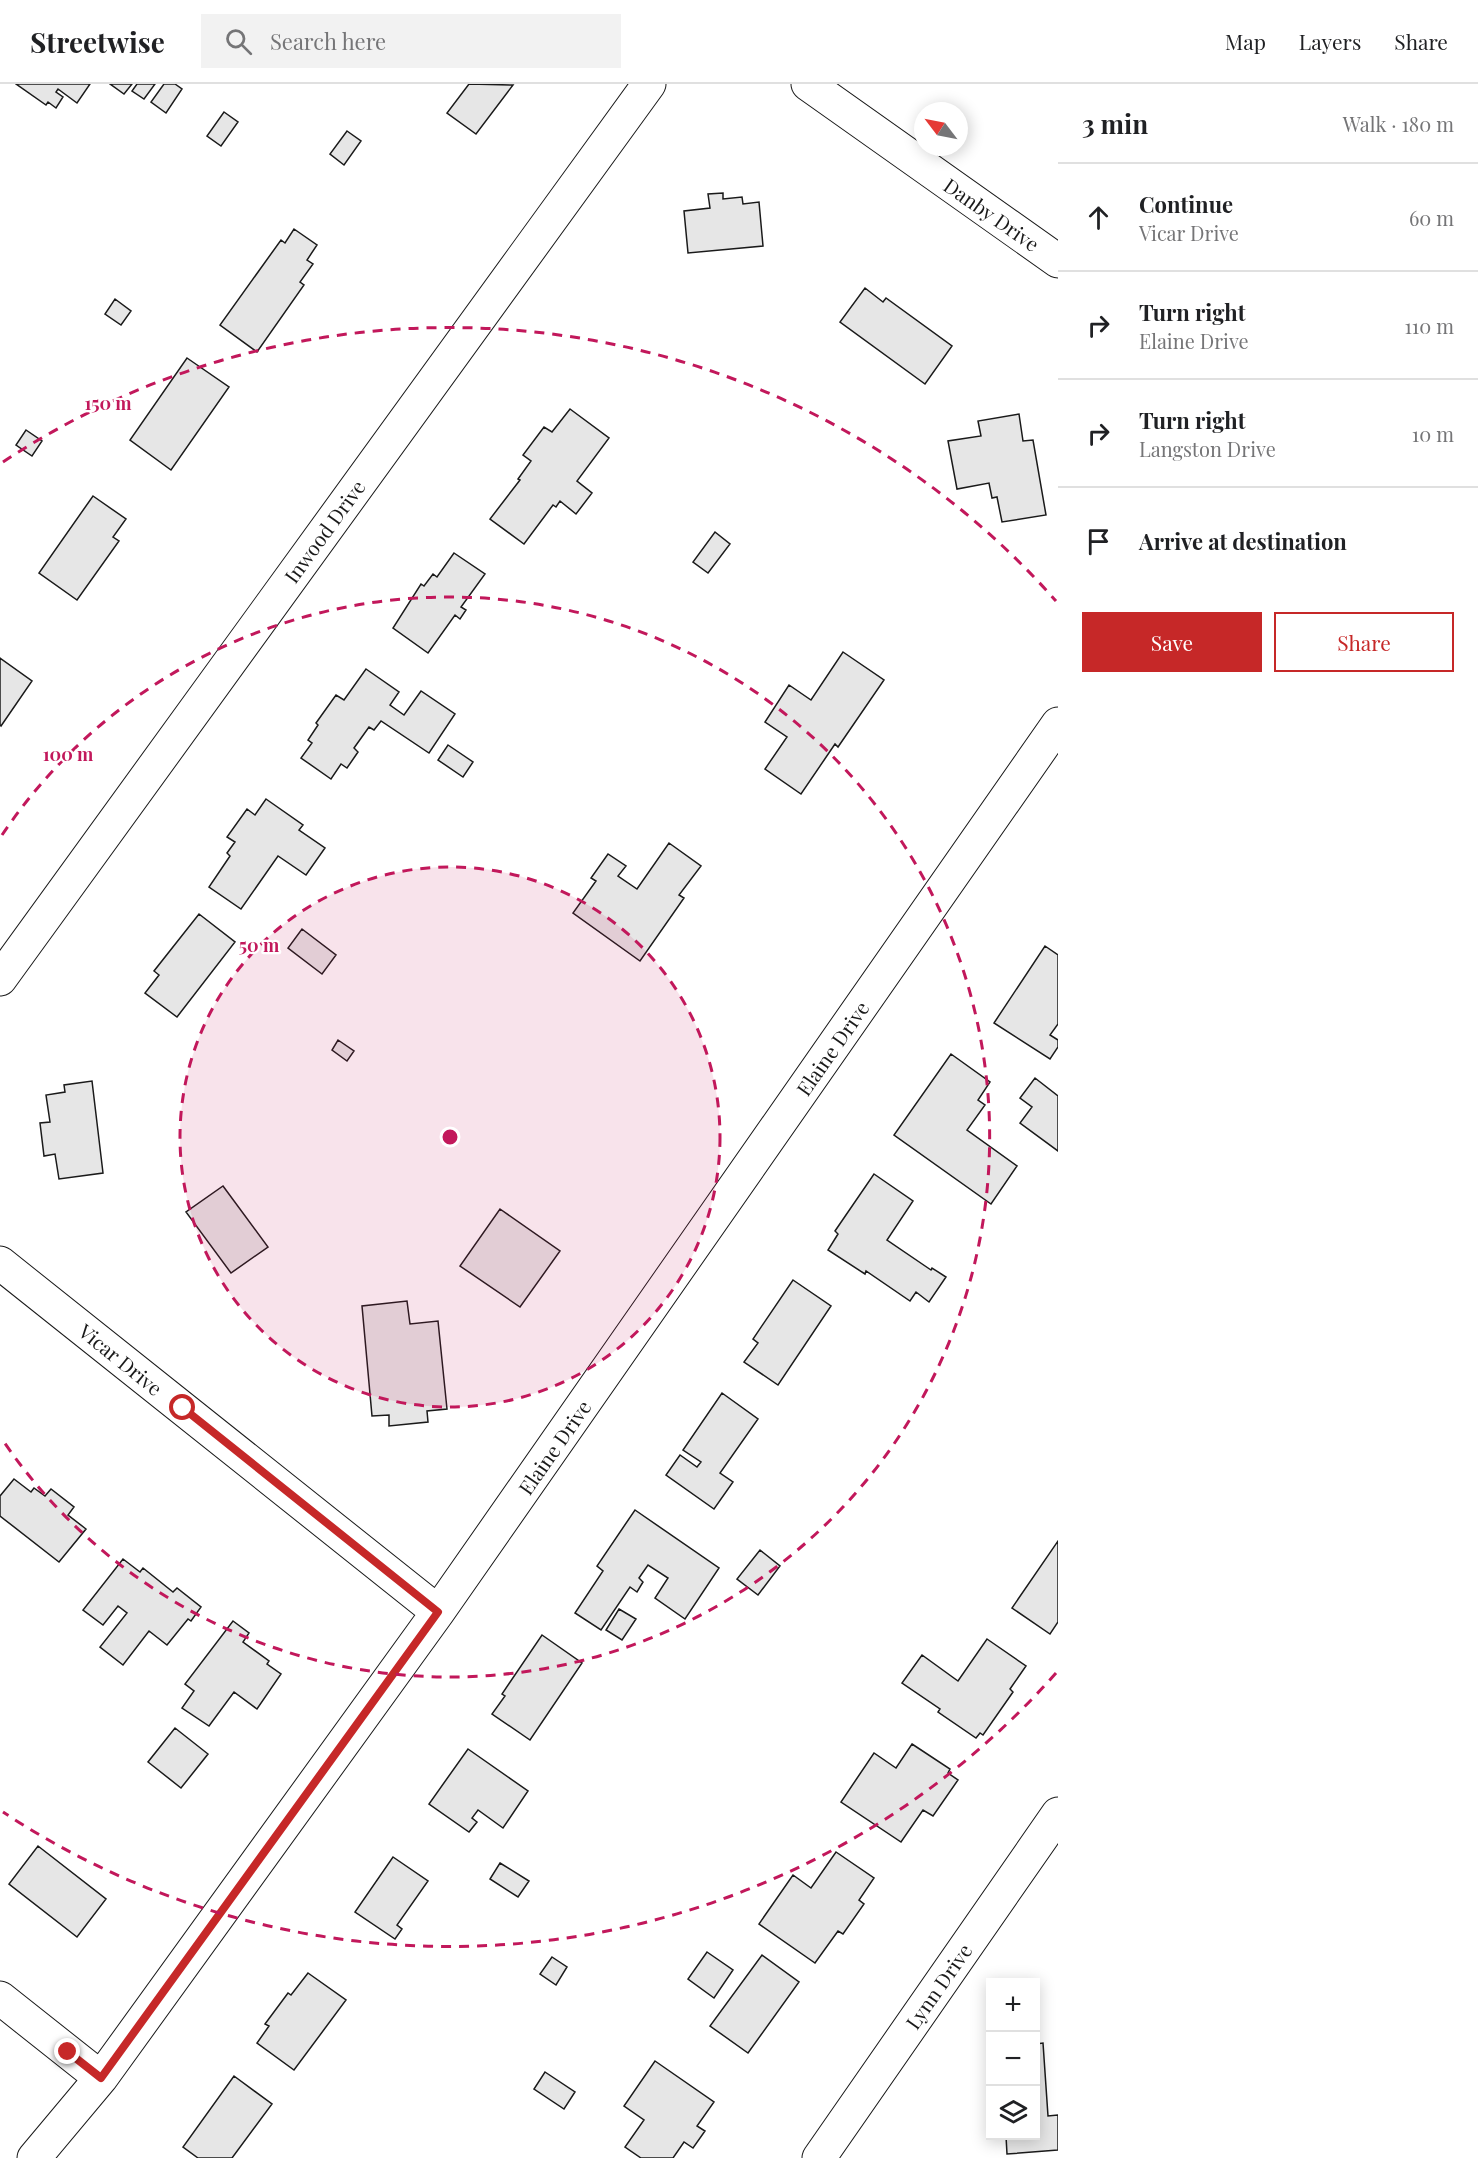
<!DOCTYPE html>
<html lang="en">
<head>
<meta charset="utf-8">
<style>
	body { margin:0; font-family:"Playfair Display",serif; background:#f2f2f2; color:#202124 }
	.controls { position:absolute; right:18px; bottom:18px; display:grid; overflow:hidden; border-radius:0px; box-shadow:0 3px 15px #0003 }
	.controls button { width:54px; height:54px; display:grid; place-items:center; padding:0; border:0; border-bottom:2px solid #e0e0e0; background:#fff; color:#202124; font:30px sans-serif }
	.compass { position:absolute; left:914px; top:18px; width:54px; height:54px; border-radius:50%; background:#fff; box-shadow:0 3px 15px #0003; rotate:302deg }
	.stop { position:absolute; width:18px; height:18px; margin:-14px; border:4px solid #c62828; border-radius:50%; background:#fff }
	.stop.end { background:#c62828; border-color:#fff; box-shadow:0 2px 6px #0008 }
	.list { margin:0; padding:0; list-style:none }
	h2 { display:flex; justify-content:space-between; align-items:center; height:78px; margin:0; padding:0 24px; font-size:26px }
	h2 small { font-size:20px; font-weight:400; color:#757577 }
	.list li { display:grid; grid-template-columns:39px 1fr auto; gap:18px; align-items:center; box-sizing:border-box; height:108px; padding:0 24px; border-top:2px solid #e0e0e0 }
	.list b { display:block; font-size:22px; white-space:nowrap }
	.list p { margin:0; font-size:20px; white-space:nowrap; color:#757577 }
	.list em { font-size:20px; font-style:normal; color:#757577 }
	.actions { display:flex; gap:12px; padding:18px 24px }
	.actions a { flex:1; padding:14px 0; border:2px solid #c62828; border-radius:0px; text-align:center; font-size:21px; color:#c62828 }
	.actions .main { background:#c62828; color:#fff }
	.icon { flex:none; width:33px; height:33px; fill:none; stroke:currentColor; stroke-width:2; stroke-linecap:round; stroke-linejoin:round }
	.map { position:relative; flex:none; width:1058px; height:2074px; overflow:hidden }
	header { display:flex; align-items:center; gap:36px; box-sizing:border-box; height:84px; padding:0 30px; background:#fff; border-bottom:2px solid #e0e0e0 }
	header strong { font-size:28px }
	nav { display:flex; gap:33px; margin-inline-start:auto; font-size:21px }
	.search { width:420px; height:54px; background:#f2f2f2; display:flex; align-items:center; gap:15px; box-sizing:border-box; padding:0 21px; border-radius:0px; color:#757577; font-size:22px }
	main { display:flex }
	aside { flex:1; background:#fff }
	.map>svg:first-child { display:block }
	.building { fill:#e6e6e6; stroke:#1a1a1a; stroke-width:1.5 }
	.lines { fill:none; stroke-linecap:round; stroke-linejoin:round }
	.street-casing { stroke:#1a1a1a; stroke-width:35 }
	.street { stroke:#fff; stroke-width:33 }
	.route { stroke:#c62828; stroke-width:8 }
	.ring { fill:none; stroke:#c2185b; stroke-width:3; stroke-dasharray:10 8 }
	.labels { text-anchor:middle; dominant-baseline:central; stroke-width:4.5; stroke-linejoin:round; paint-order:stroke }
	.street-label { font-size:20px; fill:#1a1a1a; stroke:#fff }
	.centre { fill:#c2185b; stroke:#fff; stroke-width:3 }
	.ring-label { font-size:18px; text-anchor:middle; font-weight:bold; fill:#c2185b; stroke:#fff; stroke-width:4.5; stroke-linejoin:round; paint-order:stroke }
</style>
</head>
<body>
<header>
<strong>Streetwise</strong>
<div class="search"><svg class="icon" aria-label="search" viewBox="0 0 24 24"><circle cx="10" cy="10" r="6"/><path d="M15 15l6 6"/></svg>Search here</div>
<nav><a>Map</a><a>Layers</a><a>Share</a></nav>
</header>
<main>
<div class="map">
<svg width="1058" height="2074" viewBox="0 0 1058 2074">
	<rect width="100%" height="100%" fill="#fff"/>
	<path class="building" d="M16,0H90L77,19L58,5L56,8L63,13L56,24L48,18L46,21Z
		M110,0H132L124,10Z
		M137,0H155L144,15L132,7Z
		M164,0H175L182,5L166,29L151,18Z
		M469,0L513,1L476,50L447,29Z
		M224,28L238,38L221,62L207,52Z
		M347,47L361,57L344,81L330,70Z
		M723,109V115L742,113L743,120L759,118L763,162L688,169L684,127L710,124L708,110Z
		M294,145L317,161L307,176L313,180L300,198L304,201L257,268L220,241L281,156L285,159Z
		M865,204L883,218L886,214L952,262L925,300L840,238Z
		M115,215L131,227L121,241L105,230Z
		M187,274L229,303L171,386L130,356Z
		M570,325L609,354L577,397L592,409L576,430L560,417L556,423L553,421L524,460L490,435L520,396L518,395L531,377L523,371L544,343L552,348Z
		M1019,330L1023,357L1033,356L1046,431L1002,438L997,413L992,414L989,399L957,405L948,357L981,352L978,337Z
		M26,346L42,357L32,372L16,361Z
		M93,412L126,435L113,453L119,457L77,516L39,489Z
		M715,448L730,460L708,489L693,478Z
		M454,469L485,490L461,523L466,526L460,535L455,531L428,569L393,544L421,500L424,502L433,490L437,493Z
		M843,568L884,596L838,663L835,660L801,710L765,685L787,653L765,638L789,601L811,616Z
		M0,574L32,597L1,642L0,641Z
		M366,585L399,608L390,621L404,631L421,607L455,630L429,669L381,637L374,646L369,643L354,664L358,668L347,684L341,680L331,695L301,674L312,659L308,656L318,641L316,639L336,611L344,616Z
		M448,661L473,678L463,693L438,676Z
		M266,715L303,741L299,746L325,764L306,791L278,772L241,825L209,803L230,772L227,769L235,758L227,753L247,725L255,731Z
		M669,759L701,782L679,811L684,814L640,877L573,829L596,797L591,794L608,770L626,782L618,792L637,805Z
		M199,830L235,858L177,933L145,909L159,891L154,887Z
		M302,845L336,871L322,890L288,864Z
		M1045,862L1058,871V940L1050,951L1058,956V963L1050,975L994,939Z
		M338,956L354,967L347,977L332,966Z
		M951,970L990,998L978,1016L985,1021L967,1046L1017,1082L991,1120L894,1051Z
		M1035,994L1058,1012V1067L1020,1039L1032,1023L1020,1014Z
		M92,997L103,1089L59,1095L55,1070L44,1072L40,1039L50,1038L46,1011L65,1008L64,1001Z
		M874,1090L913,1117L887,1156L931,1186L932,1184L946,1193L929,1218L916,1208L910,1217L866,1187L865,1190L828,1166L838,1150L835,1147Z
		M223,1102L268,1163L231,1189L186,1128Z
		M500,1125L560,1167L520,1223L460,1182Z
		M793,1196L831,1222L778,1301L744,1278L758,1259L753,1255Z
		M407,1217L410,1240L438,1237L447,1325L427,1327L428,1338L389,1342V1331L372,1332L362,1222Z
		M722,1309L758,1335L720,1389L733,1398L714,1425L666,1391L680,1371L697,1383L701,1378L683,1366Z
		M14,1395L31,1408L34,1404L45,1412L51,1405L74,1423L68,1431L86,1445L59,1478L0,1432V1412Z
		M635,1426L719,1484L685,1535L655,1514L668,1494L648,1481L639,1494L643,1498L637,1508L630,1503L601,1546L575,1529L603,1487L597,1482Z
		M1058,1457V1538L1050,1550L1012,1524Z
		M760,1466L780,1482L758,1511L737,1495Z
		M123,1475L140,1488L143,1484L173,1508L177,1504L201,1523L191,1537L188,1535L167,1561L149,1547L123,1581L100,1563L127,1529L118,1522L103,1541L83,1526Z
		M619,1525L636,1535L622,1556L606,1546Z
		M233,1537L249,1549L243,1558L269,1577L267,1580L281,1590L257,1625L234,1608L209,1642L182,1624L194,1607L185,1600Z
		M542,1551L582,1579L530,1656L492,1630L505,1612L502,1610Z
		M987,1555L1026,1582L1010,1605L1013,1608L983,1651L980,1649L976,1654L938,1628L940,1625L902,1599L922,1571L958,1597Z
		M175,1644L208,1670L181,1704L148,1678Z
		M912,1660L950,1685L948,1689L958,1696L933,1732L923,1726L901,1758L841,1718L874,1669L896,1684Z
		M468,1665L528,1707L503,1744L478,1726L472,1734L477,1738L469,1748L429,1720Z
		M38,1762L106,1815L77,1853L9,1800Z
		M836,1768L874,1794L859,1816L864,1820L843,1850L838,1847L815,1879L759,1840L793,1791L811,1804Z
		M393,1773L428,1797L397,1841L402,1845L395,1855L355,1828Z
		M500,1779L529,1797L518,1813L490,1795Z
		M707,1868L733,1886L714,1914L688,1895Z
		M762,1871L799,1898L748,1969L710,1942Z
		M552,1873L567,1883L556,1901L540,1890Z
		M308,1889L346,1916L294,1986L257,1959L269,1942L265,1940L288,1909L291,1911Z
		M1043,1959L1048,2032L1058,2031V2066L1007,2070L1006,2052H1036V1960Z
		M655,1977L714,2018L697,2042L705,2047L693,2064L684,2058L673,2074H641L625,2063L644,2036L624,2022Z
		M545,1988L575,2008L564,2025L534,2005Z
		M234,1992L272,2020L232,2074H198L183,2063Z"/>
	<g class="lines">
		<defs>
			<path id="street" d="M808,0L1058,177
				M0,895L649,0
				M0,1179L438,1528
				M0,1914L101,1994
				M34,2074L101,1994L438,1528L1058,640
				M819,2074L1058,1730"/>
		</defs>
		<use href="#street" class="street-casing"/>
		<use href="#street" class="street"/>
	</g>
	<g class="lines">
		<path class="route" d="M68,1968L101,1994L438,1528L183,1324"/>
	</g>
	<circle cx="450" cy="1053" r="270" fill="#c2185b" fill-opacity=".12"/>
	<g class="ring">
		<circle cx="450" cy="1053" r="270"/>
		<path d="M2 751A540 540 0 1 1 2 1355"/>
		<path d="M1056 1589A809 809 0 0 1 3 1728M3 378A809 809 0 0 1 1056 517"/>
	</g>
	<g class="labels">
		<g class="street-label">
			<text transform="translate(992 130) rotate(35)">Danby Drive</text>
			<text transform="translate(324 447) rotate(-54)">Inwood Drive</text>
			<text transform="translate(832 964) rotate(-55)">Elaine Drive</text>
			<text transform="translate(121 1275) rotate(39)">Vicar Drive</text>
			<text transform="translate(554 1363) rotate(-55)">Elaine Drive</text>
			<text transform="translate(938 1902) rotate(-55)">Lynn Drive</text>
		</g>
	</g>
	<circle cx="450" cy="1053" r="9" class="centre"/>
	<g class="ring-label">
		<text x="108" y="326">150 m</text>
		<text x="68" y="677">100 m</text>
		<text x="259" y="868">50 m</text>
	</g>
</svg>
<div class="controls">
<button>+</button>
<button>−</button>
<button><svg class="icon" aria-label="layers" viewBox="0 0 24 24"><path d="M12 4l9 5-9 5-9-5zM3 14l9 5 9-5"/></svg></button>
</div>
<svg class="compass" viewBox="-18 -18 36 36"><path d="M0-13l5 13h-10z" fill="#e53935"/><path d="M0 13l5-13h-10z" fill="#757577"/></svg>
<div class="stop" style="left:183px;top:1324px"></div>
<div class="stop end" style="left:68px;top:1968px"></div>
</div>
<aside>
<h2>3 min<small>Walk · 180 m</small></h2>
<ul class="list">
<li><svg class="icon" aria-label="ahead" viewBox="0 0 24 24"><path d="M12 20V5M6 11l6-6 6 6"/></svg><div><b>Continue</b><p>Vicar Drive</p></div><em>60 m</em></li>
<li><svg class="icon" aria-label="right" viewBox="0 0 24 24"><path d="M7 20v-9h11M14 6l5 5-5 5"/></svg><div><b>Turn right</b><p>Elaine Drive</p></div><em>110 m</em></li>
<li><svg class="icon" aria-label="right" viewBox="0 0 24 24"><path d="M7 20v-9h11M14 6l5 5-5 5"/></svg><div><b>Turn right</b><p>Langston Drive</p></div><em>10 m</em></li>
<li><svg class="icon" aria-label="arrive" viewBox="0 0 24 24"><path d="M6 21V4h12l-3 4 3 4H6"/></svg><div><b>Arrive at destination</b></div></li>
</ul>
<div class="actions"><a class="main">Save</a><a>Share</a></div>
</aside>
</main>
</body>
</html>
